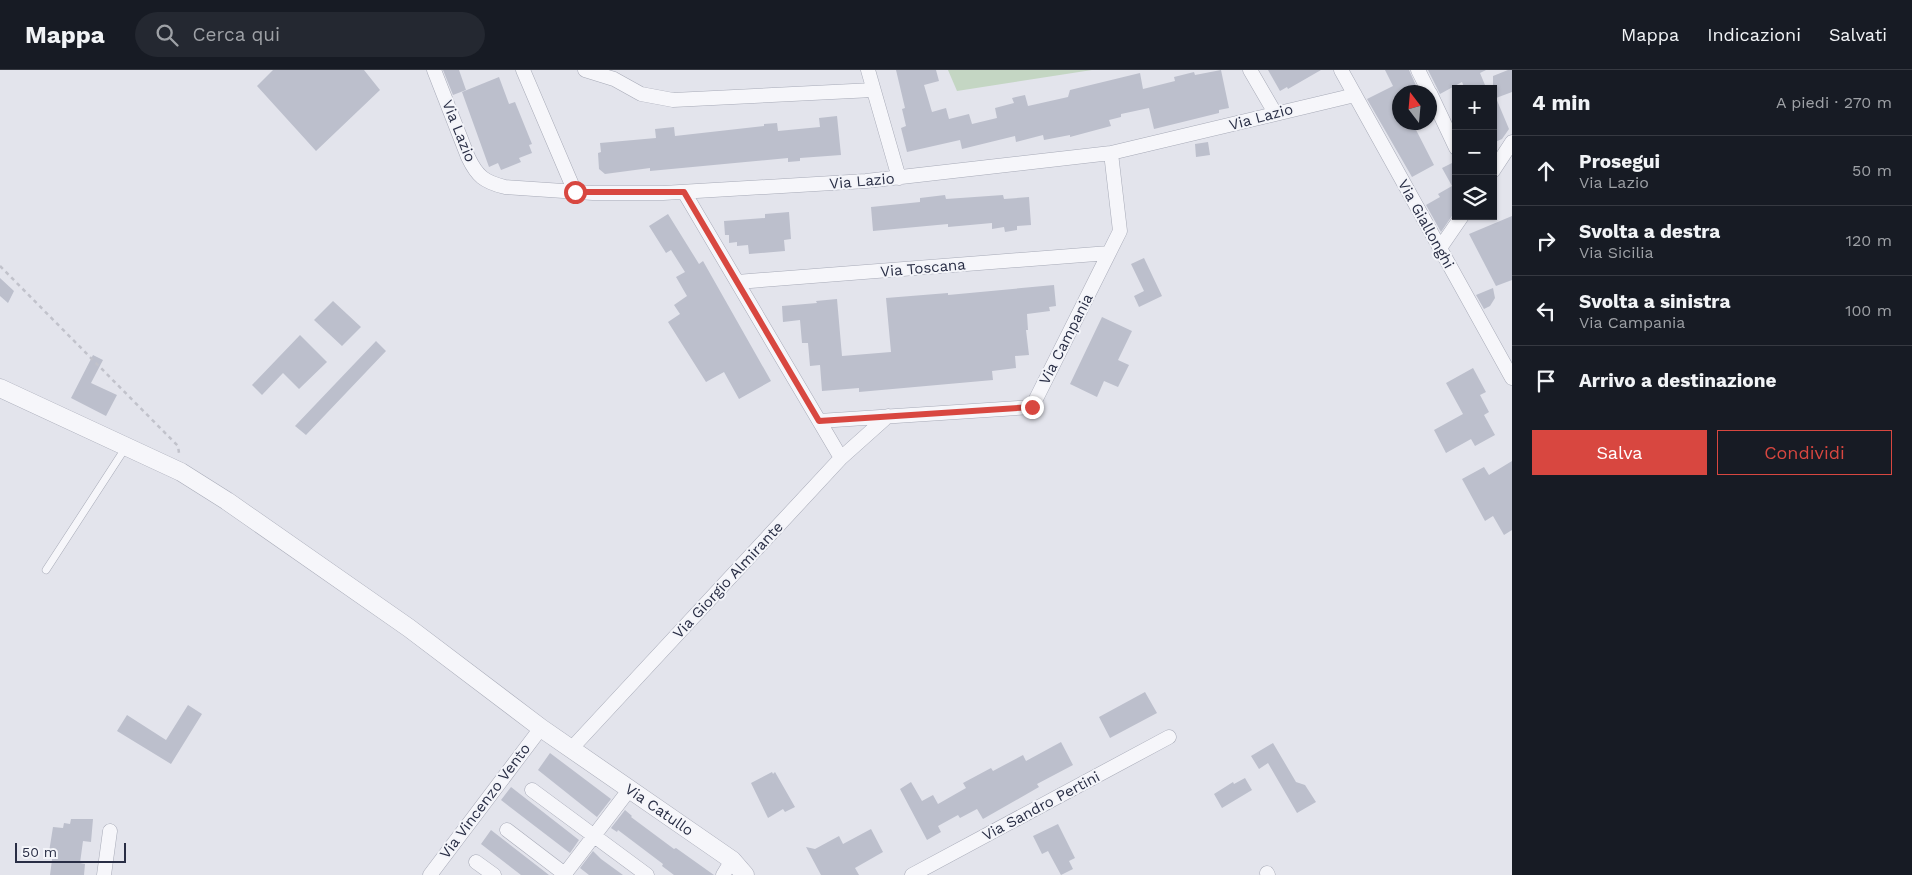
<!DOCTYPE html>
<html lang="it">
<head>
<meta charset="utf-8">
<style>
	body { margin:0; font-family:"Work Sans",sans-serif; background:#242831; color:#f1f3f6 }
	.controls { position:absolute; right:15px; top:15px; display:grid; overflow:hidden; border-radius:0px; box-shadow:0 1px 4px #0004 }
	.controls button { width:45px; height:45px; display:grid; place-items:center; padding:0; border:0; border-bottom:1px solid #363941; background:#171b24; color:#f1f3f6; font:25px sans-serif }
	.compass { position:absolute; left:1392px; top:15px; width:45px; height:45px; border-radius:50%; background:#171b24; box-shadow:0 1px 4px #0004; rotate:344deg }
	.scale { position:absolute; left:15px; bottom:12px; width:111px; box-sizing:border-box; padding-left:5px; border:2px solid #292e45; border-top:0; font-size:14px; line-height:18px; white-space:nowrap; color:#292e45; -webkit-text-stroke:4px #f3f4f9; paint-order:stroke }
	.stop { position:absolute; width:15px; height:15px; margin:-11px; border:4px solid #d84740; border-radius:50%; background:#fff }
	.stop.end { background:#d84740; border-color:#fff; box-shadow:0 1px 5px #0008 }
	.list { margin:0; padding:0; list-style:none }
	h2 { display:flex; justify-content:space-between; align-items:center; height:65px; margin:0; padding:0 20px; font-size:21px }
	h2 small { font-size:16px; font-weight:400; color:#9ea1a6 }
	.list li { display:grid; grid-template-columns:32px 1fr auto; gap:15px; align-items:center; box-sizing:border-box; height:70px; padding:0 20px; border-top:1px solid #363941 }
	.list b { display:block; font-size:19px; white-space:nowrap }
	.list p { margin:0; font-size:16px; white-space:nowrap; color:#9ea1a6 }
	.list em { font-size:16px; font-style:normal; color:#9ea1a6 }
	.actions { display:flex; gap:10px; padding:15px 20px }
	.actions a { flex:1; padding:11px 0; border:1px solid #d84740; border-radius:0px; text-align:center; font-size:18px; color:#d84740 }
	.actions .main { background:#d84740; color:#fff }
	.icon { flex:none; width:28px; height:28px; fill:none; stroke:currentColor; stroke-width:2; stroke-linecap:round; stroke-linejoin:round }
	.map { position:relative; flex:none; width:1512px; height:805px; overflow:hidden }
	header { display:flex; align-items:center; gap:30px; box-sizing:border-box; height:70px; padding:0 25px; background:#171b24; border-bottom:1px solid #363941 }
	header strong { font-size:24px }
	nav { display:flex; gap:28px; margin-inline-start:auto; font-size:18px }
	.search { width:350px; height:45px; background:#242831; display:flex; align-items:center; gap:12px; box-sizing:border-box; padding:0 18px; border-radius:28px; color:#9ea1a6; font-size:19px }
	main { display:flex }
	aside { flex:1; background:#171b24 }
	.map>svg:first-child { display:block }
	.green { fill:#c4d6c3 }
	.building { fill:#bcbfcc }
	.lines { fill:none; stroke-linecap:round; stroke-linejoin:round }
	.service-casing { stroke:#a7aab7; stroke-width:8 }
	.minor-casing { stroke:#a7aab7; stroke-width:15 }
	.tertiary-casing { stroke:#a7aab7; stroke-width:19 }
	.path { stroke:#c1c2cb; stroke-width:2.5; stroke-dasharray:4 4; stroke-linecap:butt }
	.service { stroke:#f6f6fa; stroke-width:7 }
	.minor { stroke:#f6f6fa; stroke-width:14 }
	.tertiary { stroke:#f6f6fa; stroke-width:18 }
	.route { stroke:#d84740; stroke-width:6 }
	.labels { text-anchor:middle; dominant-baseline:central; stroke-width:4; stroke-linejoin:round; paint-order:stroke }
	.street-label { font-size:15px; fill:#292e45; stroke:#f3f4f9 }
</style>
</head>
<body>
<header>
<strong>Mappa</strong>
<div class="search"><svg class="icon" aria-label="search" viewBox="0 0 24 24"><circle cx="10" cy="10" r="6"/><path d="M15 15l6 6"/></svg>Cerca qui</div>
<nav><a>Mappa</a><a>Indicazioni</a><a>Salvati</a></nav>
</header>
<main>
<div class="map">
<svg width="1512" height="805" viewBox="0 0 1512 805">
	<rect width="100%" height="100%" fill="#e3e4ec"/>
	<path class="green" d="M948,0H1092L957,21Z"/>
	<path class="building" d="M273,0H364L380,20L316,81L257,16Z
		M443,0H459L466,20L453,25Z
		M896,0H936L939,11L924,15L932,42L946,38L949,49L969,44L972,54L997,48L995,38L1014,33L1012,28L1025,25L1028,36L1068,27L1070,20L1140,3L1143,19L1175,11L1174,7L1194,2L1195,5L1221,0L1229,38L1219,40V43L1154,59L1149,38L1121,44V47L1109,50L1111,56L1070,67V65L1044,70L1043,65L1016,72L1015,66L962,79L960,70L907,82L901,58L906,56L902,39L905,38Z
		M1268,0H1321L1288,19L1287,17L1280,21Z
		M1385,0H1409L1419,22H1400V52H1412L1434,95L1412,107L1367,29L1393,16Z
		M1428,0H1486L1480,3L1485,15L1475,19H1465L1462,12L1440,24Z
		M1508,0H1512V22L1496,28L1509,59L1502,69L1493,73V6Z
		M499,7L509,34L515,32L532,74L529,75L532,83L519,88L521,92L501,100L498,93L489,97L462,22Z
		M837,46L841,85L800,88V91L788,92V88L650,101V98L605,104L599,99L598,83L601,82L600,73L656,68L655,59L674,57L675,66L764,56V54L777,53L778,61L820,57L819,48Z
		M1208,72L1210,85L1196,87L1195,74Z
		M1452,93L1456,100V140L1441,162L1426,135L1440,127L1438,124L1452,116L1442,98Z
		M945,125L946,129L1003,125L1004,129L1029,127L1031,155L1017,156V160L1005,162L1004,157L992,159V153L948,157V154L873,161L871,137L920,132V128Z
		M789,142L791,169L784,170L785,181L749,184L748,175L737,176V172L729,173V165H725L724,151L765,148V144Z
		M668,144L699,194L703,191L771,311L739,329L724,302L706,312L668,252L680,244L674,235L687,226L676,207L685,202L671,180L666,183L649,156Z
		M1512,146V210L1496,216L1469,164Z
		M1144,188L1162,226L1139,237L1134,226L1144,221L1131,194Z
		M0,208L14,221L8,233L0,226Z
		M1054,215L1056,236L1049,237L1050,241L1027,244L1028,260H1026L1029,285L1015,286L1016,298L992,301L993,310L859,322V318L822,321L820,295L810,296L808,273H802L800,250L783,252L782,236L817,233L816,231L837,229L842,286L891,282L886,228L948,223V225Z
		M1493,218L1495,228L1490,236L1484,239L1476,225Z
		M333,231L361,257L342,276L314,250Z
		M1102,247L1132,261L1118,290L1129,295L1118,317L1104,311L1097,327L1070,314Z
		M300,265L327,292L299,319L283,303L262,325L252,315Z
		M376,271L386,281L306,365L295,356Z
		M93,285L103,290L91,313L117,325L106,346L71,328Z
		M1473,298L1486,322L1480,325L1489,342L1484,345L1495,365L1475,376L1471,369L1446,383L1434,360L1463,344L1446,313Z
		M1512,391V460L1504,465L1493,446L1485,451L1462,409L1484,397L1489,405Z
		M1145,622L1157,643L1110,668L1099,647Z
		M188,635L202,644L171,694L117,661L127,645L166,670Z
		M1061,672L1073,695L1037,714L1039,717L983,749L977,739L960,748L958,745L938,756L941,762L927,770L900,719L911,712L922,731L933,725L938,734L966,718L963,713L991,698L993,701L1023,685L1026,691Z
		M1273,673L1296,712L1305,715L1316,732L1297,743L1268,693L1259,699L1251,686Z
		M550,683L611,729L597,747L538,700Z
		M772,702L773,704L775,702L795,737L785,742L783,739L768,748L751,713Z
		M1245,708L1252,720L1222,738L1214,724L1233,712L1234,714Z
		M511,717L579,770L570,783L501,730Z
		M625,740L632,746L631,747L674,779L676,778L714,805H674L662,796L663,794L618,760L617,762L611,758Z
		M71,749H93L91,772L83,771L80,793L85,794L84,805H50L53,782H49L53,757L63,758L64,753L70,754Z
		M1058,754L1075,788L1069,791L1073,799L1061,805L1048,781L1042,784L1033,766Z
		M871,759L883,782L855,798L859,805H821L806,777L815,779L839,766L843,774Z
		M491,760L549,805H521L481,774Z
		M593,781L601,789L623,805H589L580,798Z"/>
	<g class="lines">
		<defs>
			<path id="service" d="M46,500L126,377"/>
			<path id="minor" d="M434,0L468,87C477,106 484,112 505,117L593,123H663L866,111L1111,83L1355,25
				M523,0L575,122
				M585,0L614,9L641,24L673,30L873,20
				M868,0L899,108
				M1250,0L1275,43
				M1341,0L1512,308
				M1418,0L1429,22
				M1430,23L1456,78
				M1493,101L1512,72
				M684,122L841,388
				M1440,178L1462,146
				M737,212L1109,183
				M819,351L1032,337L1120,161L1111,83
				M571,679L841,388L888,346
				M532,720L647,805
				M507,760L566,805
				M476,792L494,805
				M1267,803L1268,805
				M104,805L110,761
				M430,805L541,658
				M564,805L629,720
				M723,805L732,790
				M912,805L1169,667"/>
			<g id="tertiary">
				<path id="s1" d="M0,318L181,402L227,431L409,558L541,658L732,790L745,805"/>
			</g>
		</defs>
		<use href="#service" class="service-casing"/>
		<use href="#minor" class="minor-casing"/>
		<use href="#tertiary" class="tertiary-casing"/>
		<path class="path" d="M0,196L178,376L179,383"/>
		<use href="#service" class="service"/>
		<use href="#minor" class="minor"/>
		<use href="#tertiary" class="tertiary"/>
	</g>
	<g class="lines">
		<path class="route" d="M575,122H684L819,351L1032,337"/>
	</g>
	<g class="labels">
		<g class="street-label">
			<text transform="translate(1261 47) rotate(-15)">Via Lazio</text>
			<text transform="translate(459 61) rotate(68)">Via Lazio</text>
			<text transform="translate(862 111) rotate(-5)">Via Lazio</text>
			<text transform="translate(1426 154) rotate(61)">Via Giallonghi</text>
			<text transform="translate(923 198) rotate(-5)">Via Toscana</text>
			<text transform="translate(1066 269) rotate(-63)">Via Campania</text>
			<text transform="translate(728 510) rotate(-47)">Via Giorgio Almirante</text>
			<text transform="translate(485 731) rotate(-53)">Via Vincenzo Vento</text>
			<text transform="translate(1041 736) rotate(-28)">Via Sandro Pertini</text>
			<text stroke="none"><textPath href="#s1" startOffset="785">Via Catullo</textPath></text>
		</g>
	</g>
</svg>
<div class="controls">
<button>+</button>
<button>−</button>
<button><svg class="icon" aria-label="layers" viewBox="0 0 24 24"><path d="M12 4l9 5-9 5-9-5zM3 14l9 5 9-5"/></svg></button>
</div>
<svg class="compass" viewBox="-18 -18 36 36"><path d="M0-13l5 13h-10z" fill="#e53935"/><path d="M0 13l5-13h-10z" fill="#9ea1a6"/></svg>
<div class="scale">50 m</div>
<div class="stop" style="left:575px;top:122px"></div>
<div class="stop end" style="left:1032px;top:337px"></div>
</div>
<aside>
<h2>4 min<small>A piedi · 270 m</small></h2>
<ul class="list">
<li><svg class="icon" aria-label="ahead" viewBox="0 0 24 24"><path d="M12 20V5M6 11l6-6 6 6"/></svg><div><b>Prosegui</b><p>Via Lazio</p></div><em>50 m</em></li>
<li><svg class="icon" aria-label="right" viewBox="0 0 24 24"><path d="M7 20v-9h11M14 6l5 5-5 5"/></svg><div><b>Svolta a destra</b><p>Via Sicilia</p></div><em>120 m</em></li>
<li><svg class="icon" aria-label="left" viewBox="0 0 24 24"><path d="M17 20v-9H6M10 6l-5 5 5 5"/></svg><div><b>Svolta a sinistra</b><p>Via Campania</p></div><em>100 m</em></li>
<li><svg class="icon" aria-label="arrive" viewBox="0 0 24 24"><path d="M6 21V4h12l-3 4 3 4H6"/></svg><div><b>Arrivo a destinazione</b></div></li>
</ul>
<div class="actions"><a class="main">Salva</a><a>Condividi</a></div>
</aside>
</main>
</body>
</html>
